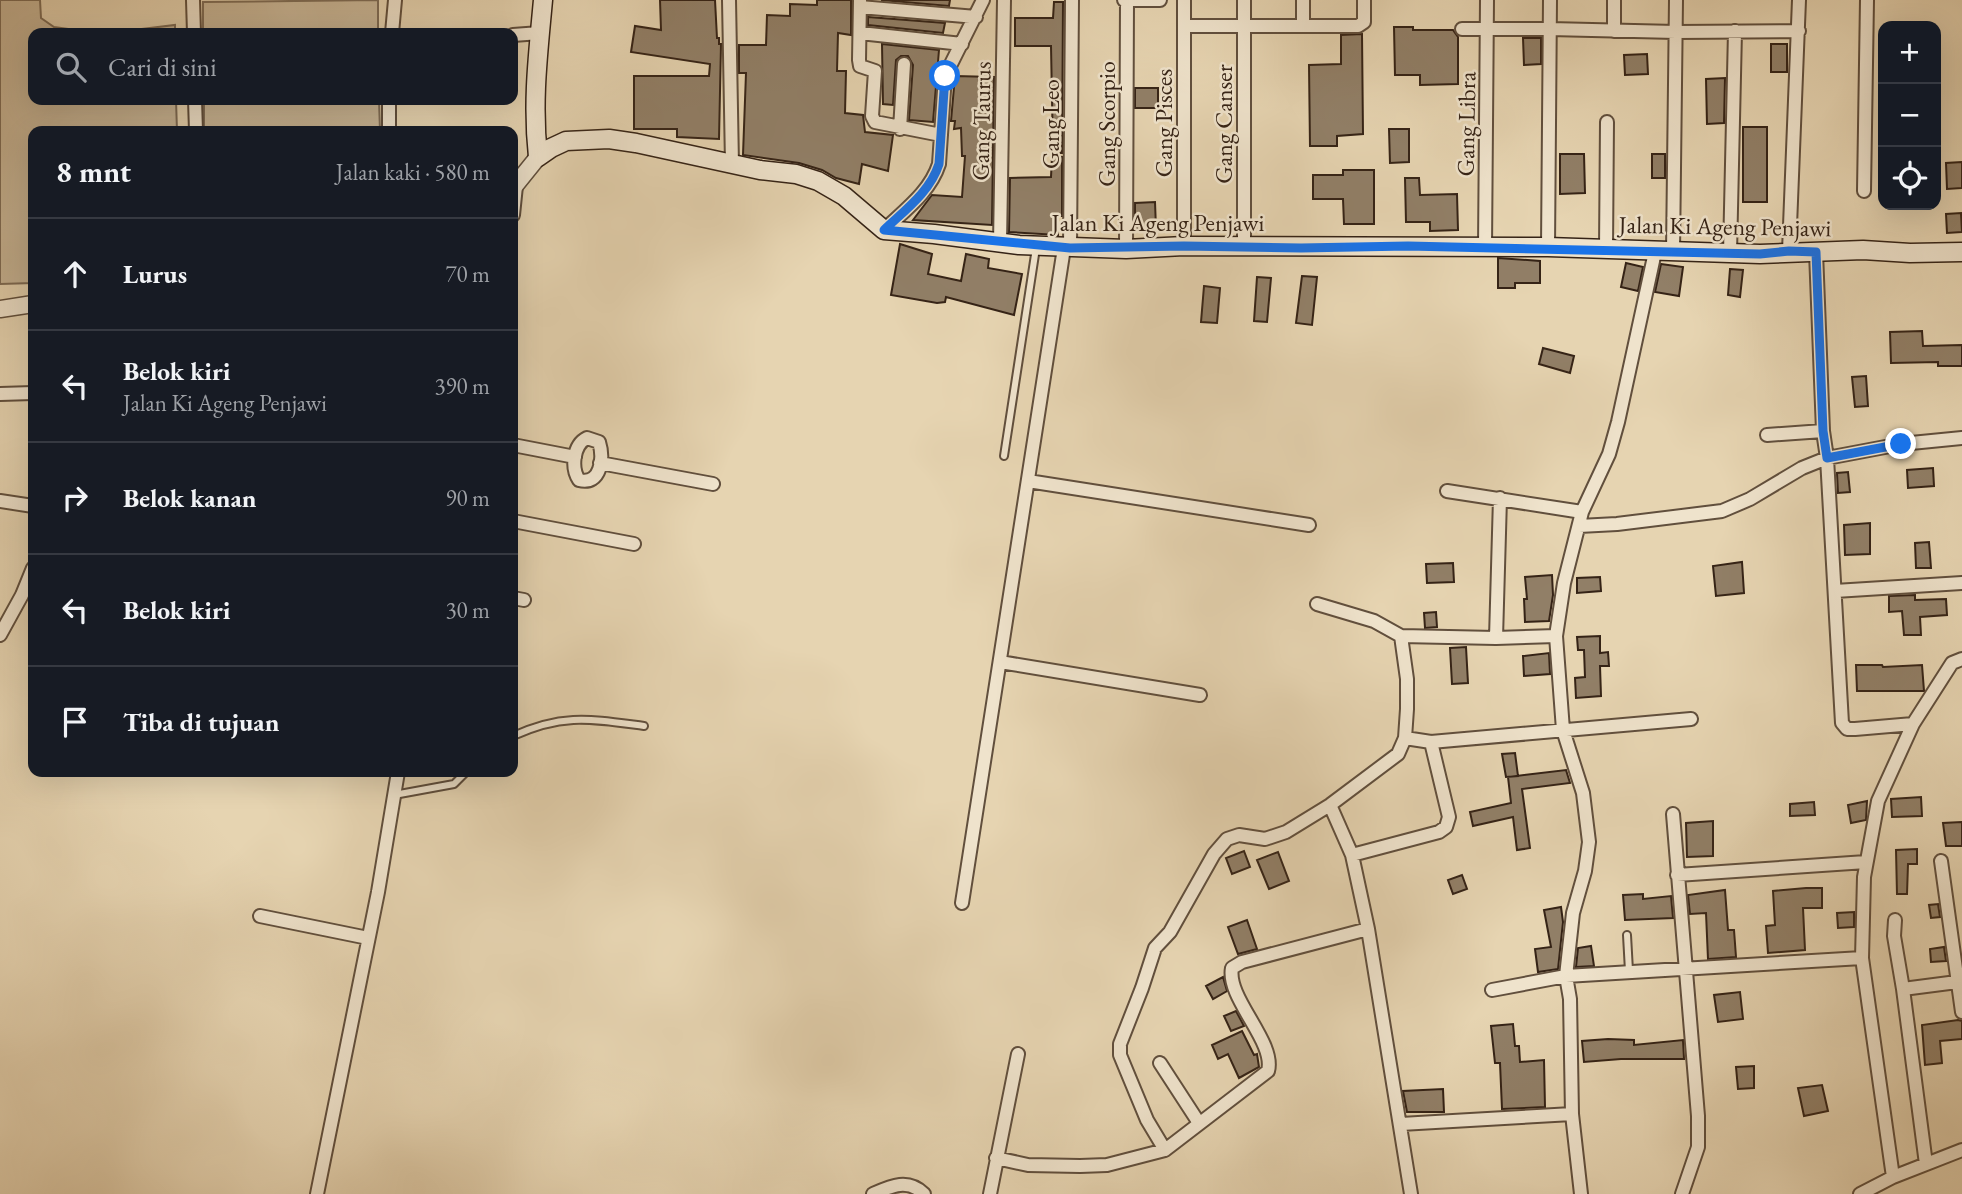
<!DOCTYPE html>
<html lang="id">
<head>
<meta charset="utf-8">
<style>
	body { margin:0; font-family:"EB Garamond",serif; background:#20242c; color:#f1f3f6 }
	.controls { position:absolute; right:21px; top:21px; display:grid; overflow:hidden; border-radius:14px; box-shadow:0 7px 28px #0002 }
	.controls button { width:63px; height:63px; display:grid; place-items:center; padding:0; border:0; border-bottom:2px solid #363941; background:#171b24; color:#f1f3f6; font:35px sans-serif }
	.stop { position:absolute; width:21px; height:21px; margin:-16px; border:5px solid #1a73e8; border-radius:50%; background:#fff }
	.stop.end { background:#1a73e8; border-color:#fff; box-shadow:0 2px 7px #0008 }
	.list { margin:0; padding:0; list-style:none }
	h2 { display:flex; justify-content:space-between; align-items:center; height:91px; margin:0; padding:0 28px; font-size:30px }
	h2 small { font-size:23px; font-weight:400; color:#9ea1a6 }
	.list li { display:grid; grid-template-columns:46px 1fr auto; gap:21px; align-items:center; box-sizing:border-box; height:112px; padding:0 28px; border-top:2px solid #363941 }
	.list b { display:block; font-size:26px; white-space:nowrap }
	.list p { margin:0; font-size:23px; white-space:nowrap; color:#9ea1a6 }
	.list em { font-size:23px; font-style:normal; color:#9ea1a6 }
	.icon { flex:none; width:38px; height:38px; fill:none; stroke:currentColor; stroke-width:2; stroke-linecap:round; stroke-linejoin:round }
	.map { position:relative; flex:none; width:1962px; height:1194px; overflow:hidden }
	.search { position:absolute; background:#171b24; box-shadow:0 7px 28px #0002; left:28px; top:28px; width:490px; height:77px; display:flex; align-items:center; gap:18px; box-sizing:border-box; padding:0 24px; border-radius:14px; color:#9ea1a6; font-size:26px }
	.panel { position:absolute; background:#171b24; box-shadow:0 7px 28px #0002; left:28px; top:126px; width:490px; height:651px; border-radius:14px }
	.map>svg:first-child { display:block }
	.green { fill:#c8b697; stroke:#7e6c56; stroke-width:2 }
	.building { fill:#917f67; stroke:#352316; stroke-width:2 }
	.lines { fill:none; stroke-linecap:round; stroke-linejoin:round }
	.service-casing { stroke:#614f3d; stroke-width:10 }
	.minor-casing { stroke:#614f3d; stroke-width:16 }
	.tertiary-casing { stroke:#614f3d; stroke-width:19 }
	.secondary-casing { stroke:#352316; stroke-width:21 }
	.service { stroke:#efe3cc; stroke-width:6 }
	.minor { stroke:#efe3cc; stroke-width:12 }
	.tertiary { stroke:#efe3cc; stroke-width:16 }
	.secondary { stroke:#efe3cc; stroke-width:18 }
	.route { stroke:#1a73e8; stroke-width:9 }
	.labels { text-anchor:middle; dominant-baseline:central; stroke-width:5; stroke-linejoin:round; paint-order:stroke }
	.street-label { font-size:24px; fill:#352316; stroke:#efe3cc }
</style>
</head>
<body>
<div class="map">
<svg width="1962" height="1194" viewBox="0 0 1962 1194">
	<rect width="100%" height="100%" fill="#e6d4b1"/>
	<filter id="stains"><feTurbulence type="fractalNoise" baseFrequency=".00286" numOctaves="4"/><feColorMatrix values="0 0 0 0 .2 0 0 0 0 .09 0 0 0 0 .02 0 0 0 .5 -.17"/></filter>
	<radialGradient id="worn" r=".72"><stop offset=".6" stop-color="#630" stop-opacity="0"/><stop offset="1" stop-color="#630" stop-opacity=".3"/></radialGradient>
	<path class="green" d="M0,0H40L41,18L54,27L97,33H33V100H176L177,131H33V283L0,284Z
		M378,0V33H203V2Z
		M175,25V33H109Z
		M204,100H379L380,131H204Z"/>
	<path class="building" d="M660,0H715L717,38H719V44H721L719,139L677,137V129H634V76H709L710,64L631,52L635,26L661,30Z
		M817,0H851V35L838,33L837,71H846L845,113L863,115L865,132L893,135L888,171L862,164L859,184L836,178L822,170L799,163L743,155L746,73H739V45H766L767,15L790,16V4L817,5Z
		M881,0H950L949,6Z
		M1054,2H1063L1062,153H1053L1051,46H1015V18H1053Z
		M868,17L945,23L943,33L868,25Z
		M1394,27H1413V30H1453L1458,37V84L1420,85V75H1395Z
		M1362,34L1363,134L1337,136V146H1310L1309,65L1341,64V35Z
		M1523,38H1541V64L1524,65Z
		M882,44L939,50L933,122L909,120L913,65L908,56H901L896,60L893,105L883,104Z
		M1771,44H1787V72H1771Z
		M1647,54L1648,74L1625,75L1624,55Z
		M955,76L994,77L992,225L913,220L932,195L962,197L965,156H962L961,128L954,129L955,121H951Z
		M1725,78L1724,123L1707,124L1706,79Z
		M1135,88H1158V108H1135Z
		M1743,127H1767V202H1743Z
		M1389,129H1409V162L1390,163Z
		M1560,154H1584L1585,193L1560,194Z
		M1652,154H1665V178H1652Z
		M1052,156L1062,157V216H1056L1058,235L1009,232L1010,178L1051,177Z
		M1962,162V188L1947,189L1946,163Z
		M1343,170H1374V224H1344L1343,199H1313V175H1343Z
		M1405,178H1419L1420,195L1457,194L1458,230L1430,231V222H1406Z
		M1155,202L1156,228H1135V203Z
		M1961,213L1962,232L1947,233L1946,214Z
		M900,244L932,254L928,274L961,281L966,254L989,259L988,268L1022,274L1014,315L946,297L945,302L937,303L891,295Z
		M1498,258L1540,261V283H1515V288H1498Z
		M1626,263L1643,267L1638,291L1621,287Z
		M1661,264L1683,267L1679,296L1655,292Z
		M1730,269L1743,270L1740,297L1728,295Z
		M1302,276L1317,277L1312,325L1296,323Z
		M1257,277L1271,278L1267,322L1254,321Z
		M1204,286L1220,288L1217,323L1201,322Z
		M1922,331L1923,346L1962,345V366H1938V362L1891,363L1890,332Z
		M1543,348L1574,356L1570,373L1539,364Z
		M1866,376L1868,406L1855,407L1852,377Z
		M1933,468L1934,486L1908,488L1907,470Z
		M1848,472L1850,492L1838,493L1837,473Z
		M1870,523V554L1845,555L1844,525Z
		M1929,542L1931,568H1916L1915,543Z
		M1742,562L1744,593L1716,596L1713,566Z
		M1453,563L1454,582L1427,583L1426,564Z
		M1552,575L1553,595L1549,621L1525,622L1524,599H1527L1525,577Z
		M1600,577L1601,591L1577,593V578Z
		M1915,595V600L1946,599L1947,615L1920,617L1921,635H1904L1902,611L1889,612V596Z
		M1436,612L1437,627L1425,628L1424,613Z
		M1600,636V653L1608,652L1609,666H1600L1601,696L1576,698L1575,678L1585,677L1584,650H1578L1577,637Z
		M1466,647L1468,683L1452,684L1450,648Z
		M1549,653L1550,674L1524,676L1523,656Z
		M1856,665H1882L1883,667L1922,665L1924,691H1857Z
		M1515,753L1518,776L1506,777L1502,754Z
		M1566,770L1570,783L1522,789L1530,848L1517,850L1513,817L1473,826L1470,812L1511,803L1508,777Z
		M1921,797L1922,816L1892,817L1891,799Z
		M1867,801L1866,820L1851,823L1848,805Z
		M1814,802L1815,815L1790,816V804Z
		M1713,821V856L1687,857L1686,823Z
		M1962,822V846H1946L1943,823Z
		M1917,849V864H1908L1907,894H1897L1896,850Z
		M1244,851L1250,867L1232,874L1226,858Z
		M1278,852L1289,881L1269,889L1257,860Z
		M1462,875L1467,889L1453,894L1448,880Z
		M1806,888H1822V908H1803L1805,950L1768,953L1766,926L1775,925L1773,891Z
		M1725,890L1728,930H1734L1736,957L1708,959L1706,913L1690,914L1688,895Z
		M1643,894V899L1671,896L1673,918L1625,920L1623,895Z
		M1938,904L1940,917L1931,918L1929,905Z
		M1561,907L1563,922L1558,969L1538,972L1535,949L1551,947L1544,910Z
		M1854,912V927L1838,928L1837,913Z
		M1247,920L1257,949L1238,954L1228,927Z
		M1591,946L1594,966L1576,967L1578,948Z
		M1944,947L1946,961L1931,962L1930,949Z
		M1223,977L1227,991L1213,999L1206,986Z
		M1740,992L1743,1019L1718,1022L1714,995Z
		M1236,1011L1244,1026L1231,1031L1224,1016Z
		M1958,1020L1962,1021V1039L1940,1041L1942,1063L1925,1065L1922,1025Z
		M1513,1024L1515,1046H1519L1520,1062L1544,1060L1545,1107L1502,1109L1500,1063H1495L1491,1026Z
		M1242,1031L1254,1055L1257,1054L1259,1067L1239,1078L1228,1054L1218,1059L1212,1045Z
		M1608,1039L1634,1040V1045L1683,1040L1684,1059H1621L1584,1062L1582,1041Z
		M1754,1066V1088L1738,1089L1736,1067Z
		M1822,1085L1828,1111L1804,1116L1798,1088Z
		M1443,1089L1444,1112H1407L1403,1091Z"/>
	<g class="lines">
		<defs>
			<path id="service" d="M1004,456L1036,248
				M513,736C563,713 591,719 644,726
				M394,795L454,784L466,772
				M1627,935L1629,971"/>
			<path id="minor" d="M193,0L194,33
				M729,0L732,164
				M860,0L859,60L860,66L875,71L872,116L875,122L941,135
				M1124,0H1160
				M1184,0V246
				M1244,0V247
				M1303,0V26
				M860,7L976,17
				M1184,26H1358L1364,22V0
				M1462,29H1550L1676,32L1799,31
				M1614,31V0
				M392,33L395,0
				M860,33L962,44
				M513,35L540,33
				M195,100L196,131
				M900,129L904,64
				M389,131V100
				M1864,191L1867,0
				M513,215L516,186
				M884,230C905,210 930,192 939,164L945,76L983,0
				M1000,243L1004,0
				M1548,247L1550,0
				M1070,248L1072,0
				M1485,248L1487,0
				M1126,249L1127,0
				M1606,249L1607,122
				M1789,251L1799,0
				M1673,252L1676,0
				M1816,252L1823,431L1827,458L1842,723L1847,729H1855L1913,724
				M1730,253L1735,31
				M0,394L33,393
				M1767,435L1823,431
				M587,438L599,442C604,458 601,486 579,480C571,468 573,445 587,438Z
				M513,445L575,457
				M600,463L713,484
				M1028,481L1309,525
				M1447,491L1582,512
				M0,501L33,506
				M513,521L634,544
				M1579,526L1617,524L1722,511L1750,499L1802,468L1827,458L1901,444L1962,438
				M1835,591L1962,583
				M513,598L524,600
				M0,635L22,595L33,568
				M1401,636L1496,638L1556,636
				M1496,638L1500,498
				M1000,662L1200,695
				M1431,742L1691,719
				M1330,805L1352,855L1368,929L1411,1194
				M1673,814L1698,1116V1147L1682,1194
				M1352,855L1439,832L1446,827L1449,817L1431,742L1405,738
				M1941,861L1962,1012
				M1677,875L1866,862
				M962,903L1064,248
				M260,916L368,938
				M1895,920L1894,936L1903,989L1926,1164
				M1903,989L1957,982
				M1492,990L1566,976L1862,958
				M1160,1063L1199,1123
				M1401,1124L1572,1114
				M1165,1150L1147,1120L1120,1055V1044L1142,988L1155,948L1170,932L1214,854L1227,839L1239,835L1265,839L1286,832L1330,805L1398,754L1405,738L1407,709V679L1401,636L1374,621L1317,604
				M996,1158L1028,1165L1080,1166L1107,1165L1165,1150L1268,1071C1276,1042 1226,998 1232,968L1242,962L1368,929
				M1893,1177L1862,958L1864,877L1878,801L1913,724L1952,663L1962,659
				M317,1194L378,892L398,772
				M873,1194C891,1186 908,1178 924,1194
				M990,1194L1018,1054
				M1581,1194L1572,1114L1570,999L1566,976L1573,913L1585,871L1589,842L1583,793L1563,730L1556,636L1564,583L1582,512L1609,454L1618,422L1655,252
				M1860,1194L1893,1177L1962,1150"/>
			<path id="tertiary" d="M513,188L538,157
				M0,309L33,304"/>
			<path id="secondary" d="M543,0C538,55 532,102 538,157L551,148L566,141L609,139L636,143L760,170L796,174L818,181L844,196L884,230L934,234L1019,245L1126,249L1184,246L1548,247L1760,254L1863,250L1910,253L1962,252"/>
		</defs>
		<use href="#service" class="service-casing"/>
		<use href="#minor" class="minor-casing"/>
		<use href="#tertiary" class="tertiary-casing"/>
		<use href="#secondary" class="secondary-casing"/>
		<use href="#service" class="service"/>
		<use href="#minor" class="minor"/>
		<use href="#tertiary" class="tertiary"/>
		<use href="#secondary" class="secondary"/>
	</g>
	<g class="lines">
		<path class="route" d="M945,76L939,164C930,192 905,210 884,230L1070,248L1184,246L1301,248L1408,246L1760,254L1789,251L1816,252L1823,431L1827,458L1901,444"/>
	</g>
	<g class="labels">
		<g class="street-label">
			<text transform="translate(981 121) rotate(-89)">Gang Taurus</text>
			<text transform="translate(1163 123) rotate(-90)">Gang Pisces</text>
			<text transform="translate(1050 124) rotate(-90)">Gang Leo</text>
			<text transform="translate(1106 124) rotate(-90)">Gang Scorpio</text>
			<text transform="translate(1223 124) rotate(-90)">Gang Canser</text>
			<text transform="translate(1466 124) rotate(-89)">Gang Libra</text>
			<text x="1158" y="222">Jalan Ki Ageng Penjawi</text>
			<text transform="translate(1725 226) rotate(1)">Jalan Ki Ageng Penjawi</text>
		</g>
	</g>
	<rect width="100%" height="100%" filter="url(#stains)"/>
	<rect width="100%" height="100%" fill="url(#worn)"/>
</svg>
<div class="controls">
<button>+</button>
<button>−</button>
<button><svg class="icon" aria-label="locate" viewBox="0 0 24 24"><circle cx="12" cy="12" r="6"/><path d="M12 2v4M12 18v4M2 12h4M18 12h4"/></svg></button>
</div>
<div class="stop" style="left:945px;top:76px"></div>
<div class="stop end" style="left:1901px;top:444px"></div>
<div class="search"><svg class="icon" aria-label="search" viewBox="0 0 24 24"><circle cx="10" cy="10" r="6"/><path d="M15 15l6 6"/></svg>Cari di sini</div>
<section class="panel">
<h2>8 mnt<small>Jalan kaki · 580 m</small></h2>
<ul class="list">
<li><svg class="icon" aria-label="ahead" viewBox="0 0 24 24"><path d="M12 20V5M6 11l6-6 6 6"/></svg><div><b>Lurus</b></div><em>70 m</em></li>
<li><svg class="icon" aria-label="left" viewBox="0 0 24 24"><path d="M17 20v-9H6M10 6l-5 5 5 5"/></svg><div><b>Belok kiri</b><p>Jalan Ki Ageng Penjawi</p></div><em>390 m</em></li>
<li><svg class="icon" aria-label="right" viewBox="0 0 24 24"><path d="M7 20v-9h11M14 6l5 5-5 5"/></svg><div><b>Belok kanan</b></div><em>90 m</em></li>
<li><svg class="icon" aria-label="left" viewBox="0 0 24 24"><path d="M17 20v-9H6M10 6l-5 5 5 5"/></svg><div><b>Belok kiri</b></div><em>30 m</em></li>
<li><svg class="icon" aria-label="arrive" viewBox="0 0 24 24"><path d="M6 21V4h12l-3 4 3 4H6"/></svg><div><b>Tiba di tujuan</b></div></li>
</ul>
</section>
</div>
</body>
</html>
